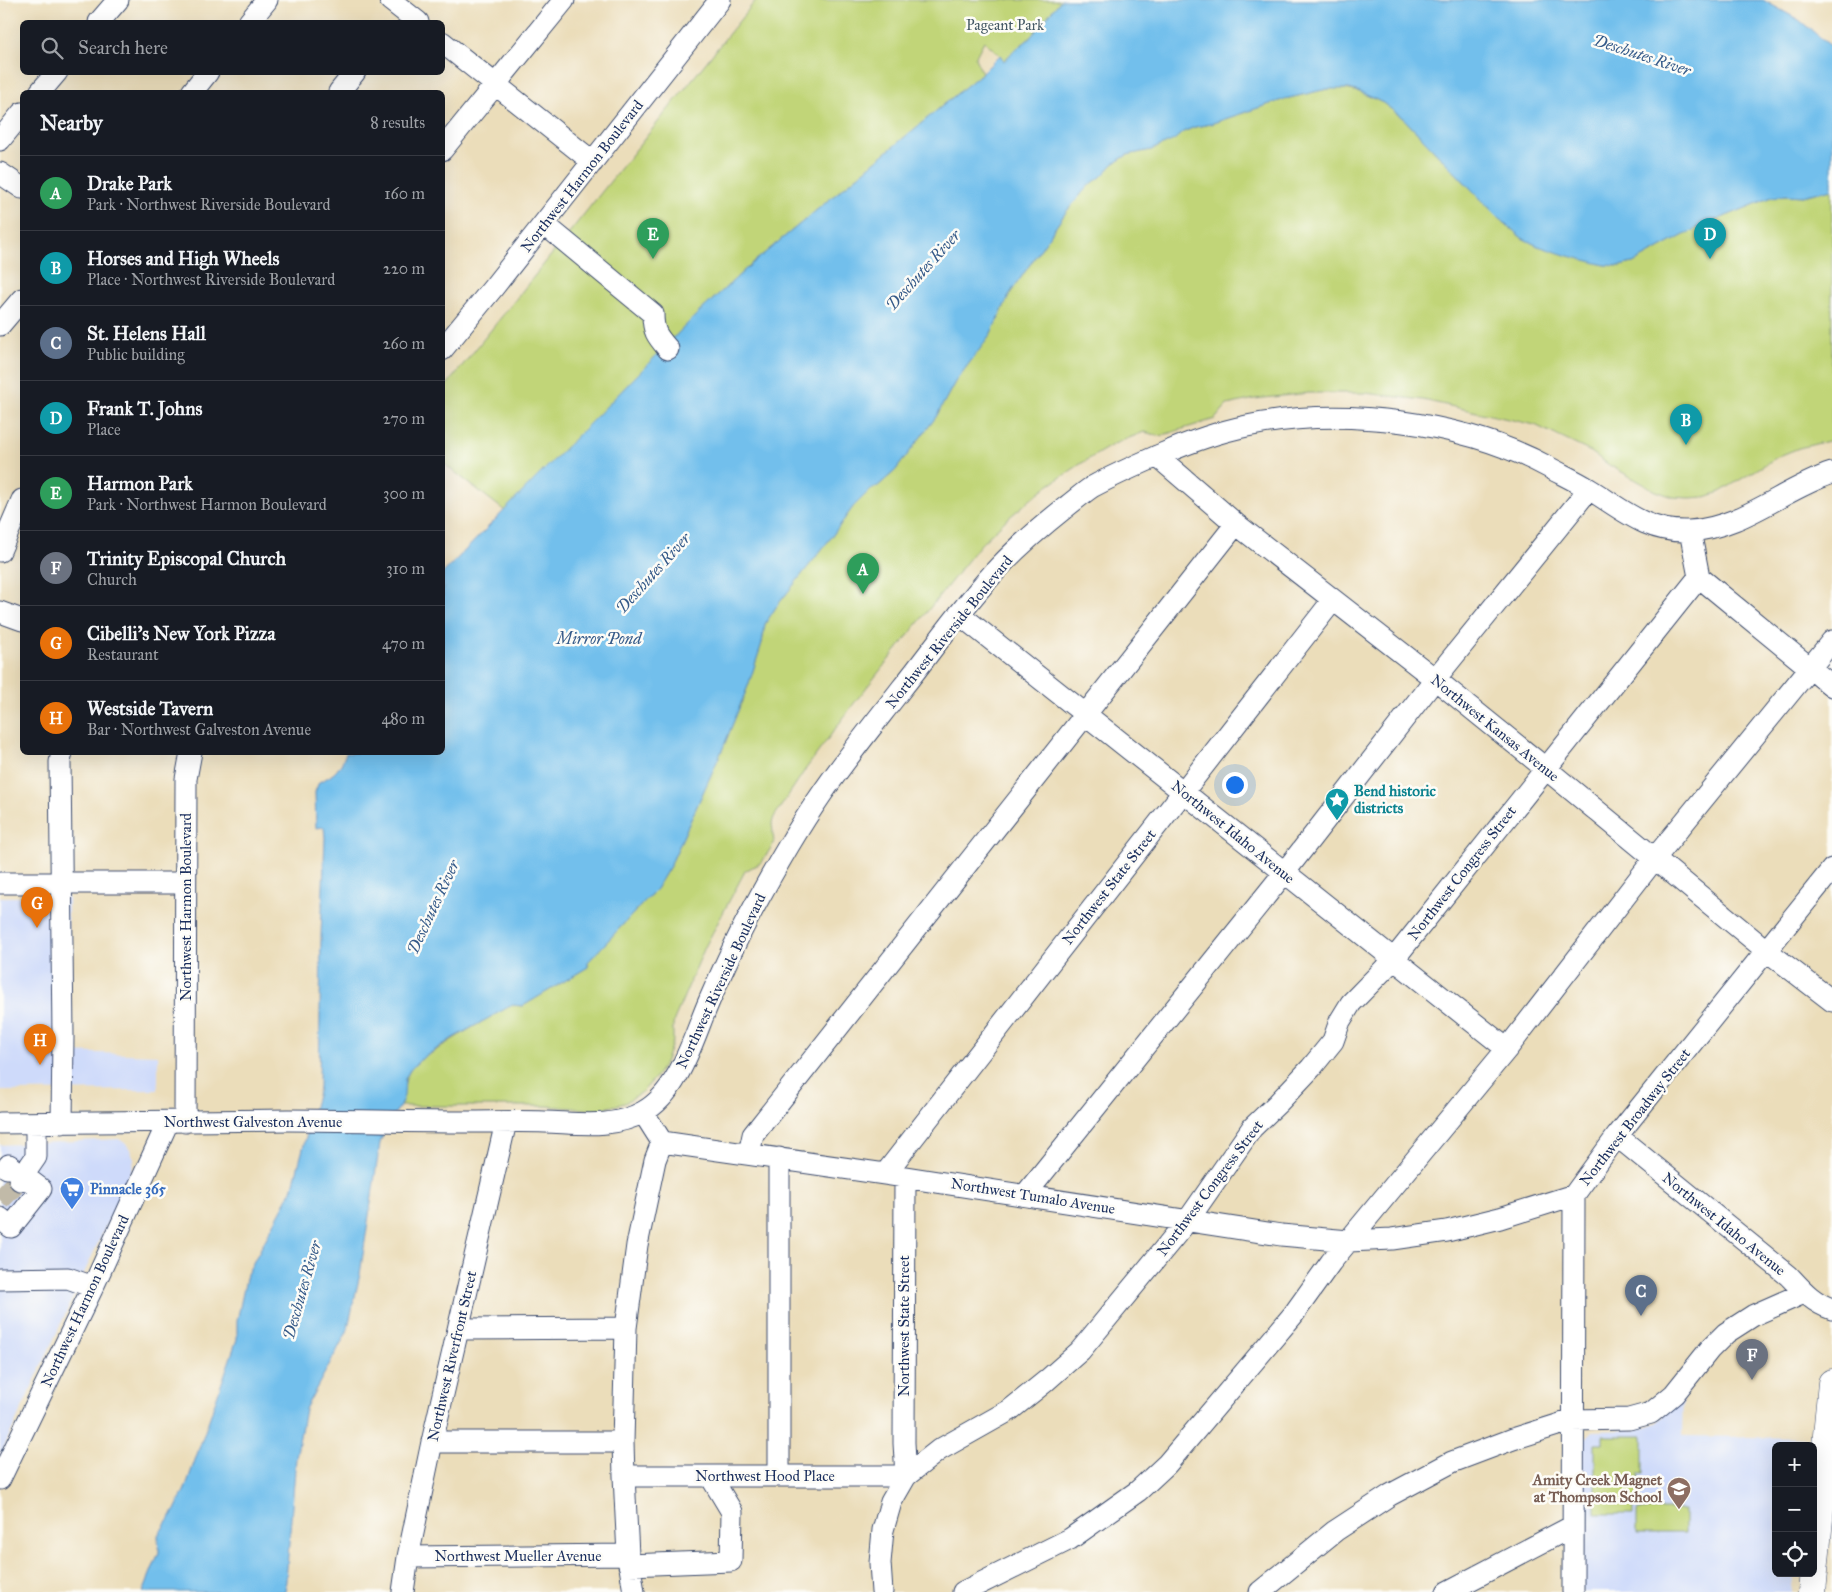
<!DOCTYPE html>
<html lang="en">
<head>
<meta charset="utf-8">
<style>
	body { margin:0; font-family:"IM FELL Great Primer",serif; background:#242831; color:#f1f3f6 }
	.controls { position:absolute; right:15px; bottom:15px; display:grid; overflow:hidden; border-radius:8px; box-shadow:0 5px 20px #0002 }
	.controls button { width:45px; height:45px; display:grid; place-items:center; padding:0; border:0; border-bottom:1px solid #363941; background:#171b24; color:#f1f3f6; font:25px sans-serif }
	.you { position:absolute; left:1234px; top:784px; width:18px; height:18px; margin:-12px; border:4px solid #fff; border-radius:50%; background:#1a73e8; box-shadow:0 0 0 8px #1a73e833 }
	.badge { display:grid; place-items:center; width:32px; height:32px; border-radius:50%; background:#0f766e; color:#fff; font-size:16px; font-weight:700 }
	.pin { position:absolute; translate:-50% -41px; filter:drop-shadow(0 1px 2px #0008) }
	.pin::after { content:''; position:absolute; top:26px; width:18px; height:15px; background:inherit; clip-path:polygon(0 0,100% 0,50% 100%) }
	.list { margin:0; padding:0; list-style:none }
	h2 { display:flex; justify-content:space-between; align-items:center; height:65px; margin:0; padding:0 20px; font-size:21px }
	h2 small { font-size:16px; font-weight:400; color:#9ea1a6 }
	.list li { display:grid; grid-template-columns:32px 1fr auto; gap:15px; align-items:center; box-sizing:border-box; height:75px; padding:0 20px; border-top:1px solid #363941 }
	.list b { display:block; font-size:19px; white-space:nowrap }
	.list p { margin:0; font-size:16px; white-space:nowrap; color:#9ea1a6 }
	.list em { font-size:16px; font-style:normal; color:#9ea1a6 }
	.icon { flex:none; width:28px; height:28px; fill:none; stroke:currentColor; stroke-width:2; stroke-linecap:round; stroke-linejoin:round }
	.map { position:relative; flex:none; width:1832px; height:1592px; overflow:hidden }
	.search { position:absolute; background:#171b24; box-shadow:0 5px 20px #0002; left:20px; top:20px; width:425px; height:55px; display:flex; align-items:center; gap:12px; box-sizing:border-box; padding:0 18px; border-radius:8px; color:#9ea1a6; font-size:19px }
	.panel { position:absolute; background:#171b24; box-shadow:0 5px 20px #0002; left:20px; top:90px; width:425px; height:665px; border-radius:8px }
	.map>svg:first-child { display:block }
	.built { fill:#cedafa }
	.green { fill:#c1d578; stroke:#6e826b }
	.water { fill:#72bfec; stroke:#4677a5 }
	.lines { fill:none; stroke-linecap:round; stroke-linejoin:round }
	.minor-tunnel { stroke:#c1baa8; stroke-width:21; stroke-dasharray:21 11; stroke-linecap:butt }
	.minor-casing { stroke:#3a496c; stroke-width:23 }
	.major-casing { stroke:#3a496c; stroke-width:29 }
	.minor { stroke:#fff; stroke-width:21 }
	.major { stroke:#fff; stroke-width:28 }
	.labels { text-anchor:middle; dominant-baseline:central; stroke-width:5; stroke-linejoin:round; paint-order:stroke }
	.park-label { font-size:15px; fill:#445864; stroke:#fdfcf7 }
	.street-label { font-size:15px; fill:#1b2f5e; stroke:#fdfcf7 }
	.culture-label { font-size:15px; font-weight:bold; fill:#0d838f; stroke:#fdfcf7; text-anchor:start }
	.shop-label { font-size:15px; font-weight:bold; fill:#366cbe; stroke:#fdfcf7; text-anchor:start }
	.education-label { font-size:15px; font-weight:bold; fill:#785e54; stroke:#fdfcf7; text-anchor:end }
	.water-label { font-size:16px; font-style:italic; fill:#355a89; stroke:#fdfcf7 }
</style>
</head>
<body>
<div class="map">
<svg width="1832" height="1592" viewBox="0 0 1832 1592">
	<rect width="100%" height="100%" fill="#fdfcf7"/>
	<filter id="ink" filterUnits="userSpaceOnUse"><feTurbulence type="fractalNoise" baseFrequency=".02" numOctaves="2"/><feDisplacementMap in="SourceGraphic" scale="10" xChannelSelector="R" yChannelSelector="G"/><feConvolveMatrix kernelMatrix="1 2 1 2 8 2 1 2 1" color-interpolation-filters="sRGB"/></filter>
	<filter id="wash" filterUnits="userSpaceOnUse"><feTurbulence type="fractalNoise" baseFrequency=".0096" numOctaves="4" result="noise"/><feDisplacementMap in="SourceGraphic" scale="20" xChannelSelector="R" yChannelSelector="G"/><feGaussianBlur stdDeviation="1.12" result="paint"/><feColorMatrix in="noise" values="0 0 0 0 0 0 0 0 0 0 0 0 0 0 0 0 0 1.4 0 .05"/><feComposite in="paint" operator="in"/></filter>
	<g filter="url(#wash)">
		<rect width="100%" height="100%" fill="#ebddba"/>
		<path class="built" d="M0,897H68L67,1052L158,1055V1090L0,1091Z
			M119,1139L129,1146L134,1159L132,1169L0,1456V1145Z
			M1683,1392L1682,1436L1810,1438L1809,1446H1776V1573H1794L1791,1592H1583L1582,1442L1593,1431L1635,1430L1656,1423L1668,1412Z"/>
		<path class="green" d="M756,0H1061L1029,39L1011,53L1004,61L1000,55L984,41L975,58L982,73L748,267L693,318L505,511L443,463L442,391Z
			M1338,88L1360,92L1383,103L1404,119L1499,218L1522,238L1538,246L1605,265L1620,266L1633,263L1695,229L1772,197L1786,195L1803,196L1832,189V440L1799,448L1779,456L1720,492L1705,497L1689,498L1673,497L1656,491L1609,465L1591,452L1535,425L1423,400L1365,393H1309L1255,399L1227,405L1215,419L1160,436L1144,432L1114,444L1082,463L1042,490L1006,520L981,544L855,702L805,770L774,817L772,823L774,843L762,862L745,871L705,947L674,1020L673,1026V1041L665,1063L655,1078L643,1091L625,1103L597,1110L546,1106H400C404,1095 403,1082 409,1072C414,1063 423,1058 432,1053C458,1035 485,1020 512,1005L523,1006L588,967V962L656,889L670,866L723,748L748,686L762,643L765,624L776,607L830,539L853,507L871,489L878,486L895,471L936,417L955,382L989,337L1011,292L1066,212L1088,186L1102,176L1113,164L1127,155L1151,150L1173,140L1183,132L1195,127L1210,124L1285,99L1327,89Z
			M1603,1436H1643V1474H1639L1640,1504H1633V1514H1595V1444H1603Z
			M1637,1510H1685V1533H1637Z"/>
		<path class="water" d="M1061,0H1763L1799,20L1832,47V189L1803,196L1786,195L1772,197L1695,229L1633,263L1620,266L1605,265L1565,255L1538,246L1522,238L1499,218L1404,119L1383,103L1360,92L1349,89H1327L1285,99L1210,124L1195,127L1183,132L1174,140L1151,150L1127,155L1113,164L1102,176L1088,186L1066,212L1011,292L989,337L955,382L936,417L895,471L878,486L871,489L853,507L830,539L776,607L765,624L762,643L748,686L723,748L670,866L656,889L588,962V967L523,1006L512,1005L453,1038L420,1060L410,1070L405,1079L404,1096L400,1106L396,1112L390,1117L380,1143L360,1274L347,1332L305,1409L296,1458L285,1592H143L159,1552L158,1535L175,1510L185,1489L237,1339V1321L247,1274L292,1190L319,1088L321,935L325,838L324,827L316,828L315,792L319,782C335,775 340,769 346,753L442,752L443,573L693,318L748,267L982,73L1000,55L1004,61L1011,53L1029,39Z"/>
	</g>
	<g filter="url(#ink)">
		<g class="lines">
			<path class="minor-tunnel" d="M0,1200L20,1180"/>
			<defs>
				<path id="minor" d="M390,0L418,22
					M99,22L118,0
					M249,22L267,0
					M442,42L593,162
					M40,92L57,72
					M192,92L208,72
					M339,92L355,72
					M0,140L22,113
					M442,150L564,0
					M0,173L22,188
					M544,224L653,314C653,332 657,336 668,349
					M0,325L22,299
					M442,350L493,288L720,0
					M1157,456L1236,524L1435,679L1545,768L1767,951L1832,1001
					M1690,531L1699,577L1832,686
					M0,551L22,500
					M0,612L22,620
					M959,614L1507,1049
					M62,752L60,762L63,1036L62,1123
					M0,883H185
					M643,1112L662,1142L885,1174L1281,1235L1349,1241L1392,1239L1447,1231L1500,1218L1574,1195
					M185,1122L186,779L191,752
					M0,1123C96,1122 193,1121 289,1120C348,1120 408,1122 467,1122C493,1122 519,1121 545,1122C578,1123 613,1129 643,1112C680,1092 694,1035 710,999C723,969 737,938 753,909C774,870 796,831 821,795C846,758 875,723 902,688C934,648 964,604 999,567C1020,545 1042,526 1066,507C1074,501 1083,493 1092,487C1114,475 1139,464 1162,454C1190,442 1218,432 1247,426C1342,406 1464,421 1550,468C1563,475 1576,481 1589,489C1622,509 1647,533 1689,531C1743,528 1783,489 1832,473
					M1617,1136L1789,1276C1802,1290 1813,1303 1832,1309
					M749,1154L753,1135L1236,524
					M779,1158V1475
					M885,1174L1333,600
					M20,1180L36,1157V1123
					M1025,1195L1284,873L1435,679L1589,489
					M0,1218L11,1227L41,1189L9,1165L7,1168
					M0,1279L68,1278L93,1287
					M459,1329L626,1328
					M432,1442H623
					M624,1476H906L904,1443L905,1177
					M0,1479L93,1287L168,1122
					M408,1557L628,1555
					M629,1565L731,1561L732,1512L711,1477
					M403,1592L408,1557L432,1442L506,1122
					M634,1592L628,1555L624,1476L623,1442L626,1328L637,1245L655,1160L662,1142
					M882,1592L880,1563L883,1530L891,1502L906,1476L939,1450L1010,1410L1046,1381L1080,1351L1188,1220L1252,1128L1278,1103L1311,1068L1333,1041L1340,1021L1351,1003L1394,959L1699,577
					M963,1592L1070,1539L1138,1491L1167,1464L1293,1315L1331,1262L1507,1049L1655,858L1832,641
					M1260,1592L1335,1531L1390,1495L1452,1462L1513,1439L1573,1420L1629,1419L1651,1413L1674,1394L1710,1349L1726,1333L1754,1315L1804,1293
					M1447,1592L1573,1526
					M1573,1592L1574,1195L1617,1136L1832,869"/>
				<path id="major" d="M1812,1592L1832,1383"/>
			</defs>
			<use href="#minor" class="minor-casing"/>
			<use href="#major" class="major-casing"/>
			<use href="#minor" class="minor"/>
			<use href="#major" class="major"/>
		</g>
	</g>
	<defs>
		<symbol id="sight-pin" viewBox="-11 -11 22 30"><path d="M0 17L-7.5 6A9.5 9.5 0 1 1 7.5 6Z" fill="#0f9aa8" stroke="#fdfcf7"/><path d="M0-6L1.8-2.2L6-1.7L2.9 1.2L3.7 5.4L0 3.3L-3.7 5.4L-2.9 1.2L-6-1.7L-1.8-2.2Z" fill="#fff"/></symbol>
		<symbol id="supermarket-pin" viewBox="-11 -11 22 30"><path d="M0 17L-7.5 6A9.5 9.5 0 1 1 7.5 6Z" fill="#3f7fe0" stroke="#fdfcf7"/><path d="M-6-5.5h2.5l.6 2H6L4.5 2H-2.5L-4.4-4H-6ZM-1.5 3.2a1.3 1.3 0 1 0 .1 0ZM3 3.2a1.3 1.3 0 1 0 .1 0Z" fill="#fff"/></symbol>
		<symbol id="school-pin" viewBox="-11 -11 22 30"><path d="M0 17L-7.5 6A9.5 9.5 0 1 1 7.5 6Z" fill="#8d6e63" stroke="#fdfcf7"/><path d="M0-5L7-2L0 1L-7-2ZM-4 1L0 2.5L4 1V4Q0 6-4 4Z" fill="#fff"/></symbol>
	</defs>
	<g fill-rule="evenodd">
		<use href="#sight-pin" x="1323" y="786" width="28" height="38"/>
		<use href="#supermarket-pin" x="58" y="1175" width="28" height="38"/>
		<use href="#school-pin" x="1665" y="1475" width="28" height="38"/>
	</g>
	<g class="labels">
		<g class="park-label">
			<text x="1005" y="25">Pageant Park</text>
		</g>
		<g class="street-label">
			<text transform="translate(582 176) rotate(-52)">Northwest Harmon Boulevard</text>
			<text transform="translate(949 632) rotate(-51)">Northwest Riverside Boulevard</text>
			<text transform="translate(1495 728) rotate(39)">Northwest Kansas Avenue</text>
			<text transform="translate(1233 832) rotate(39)">Northwest Idaho Avenue</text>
			<text transform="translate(1462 873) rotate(-52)">Northwest Congress Street</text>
			<text transform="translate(1109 887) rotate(-52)">Northwest State Street</text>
			<text transform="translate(186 907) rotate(-90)">Northwest Harmon Boulevard</text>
			<text transform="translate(721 981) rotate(-65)">Northwest Riverside Boulevard</text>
			<text transform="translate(1635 1117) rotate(-52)">Northwest Broadway Street</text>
			<text x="253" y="1122">Northwest Galveston Avenue</text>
			<text transform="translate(1210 1188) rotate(-53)">Northwest Congress Street</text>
			<text transform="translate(1033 1196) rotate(9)">Northwest Tumalo Avenue</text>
			<text transform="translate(1724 1224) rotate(39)">Northwest Idaho Avenue</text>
			<text transform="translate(85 1301) rotate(-65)">Northwest Harmon Boulevard</text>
			<text transform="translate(904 1326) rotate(-90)">Northwest State Street</text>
			<text transform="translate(452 1356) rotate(-77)">Northwest Riverfront Street</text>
			<text x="765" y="1476">Northwest Hood Place</text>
			<text x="518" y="1556">Northwest Mueller Avenue</text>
		</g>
		<g class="culture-label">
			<text x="1354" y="791">Bend historic<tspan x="1354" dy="17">districts</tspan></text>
		</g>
		<g class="shop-label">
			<text x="90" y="1189">Pinnacle 365</text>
		</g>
		<g class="education-label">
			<text x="1662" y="1480">Amity Creek Magnet<tspan x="1662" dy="17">at Thompson School</tspan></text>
		</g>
		<g class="water-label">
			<text transform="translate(1642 55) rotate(18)">Deschutes River</text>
			<text transform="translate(923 270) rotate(-48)">Deschutes River</text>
			<text transform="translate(653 573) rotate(-48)">Deschutes River</text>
			<text x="599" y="638">Mirror Pond</text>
			<text transform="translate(433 907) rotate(-65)">Deschutes River</text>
			<text transform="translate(302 1290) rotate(-74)">Deschutes River</text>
		</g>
	</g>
</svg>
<div class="controls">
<button>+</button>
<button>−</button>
<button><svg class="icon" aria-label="locate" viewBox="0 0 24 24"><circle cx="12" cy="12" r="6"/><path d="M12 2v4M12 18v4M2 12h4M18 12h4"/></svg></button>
</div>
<div class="you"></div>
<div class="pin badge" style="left:863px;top:594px;background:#2e9e5b">A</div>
<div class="pin badge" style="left:1686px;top:445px;background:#0f9aa8">B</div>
<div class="pin badge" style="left:1641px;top:1316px;background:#5c6f8a">C</div>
<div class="pin badge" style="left:1710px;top:259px;background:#0f9aa8">D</div>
<div class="pin badge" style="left:653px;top:259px;background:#2e9e5b">E</div>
<div class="pin badge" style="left:1752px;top:1380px;background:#6b7280">F</div>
<div class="pin badge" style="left:37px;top:928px;background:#e8710a">G</div>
<div class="pin badge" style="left:40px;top:1065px;background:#e8710a">H</div>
<div class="search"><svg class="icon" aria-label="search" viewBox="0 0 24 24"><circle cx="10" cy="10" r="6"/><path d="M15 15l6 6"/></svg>Search here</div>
<section class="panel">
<h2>Nearby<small>8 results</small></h2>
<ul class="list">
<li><span class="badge" style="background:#2e9e5b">A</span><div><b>Drake Park</b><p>Park · Northwest Riverside Boulevard</p></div><em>160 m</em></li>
<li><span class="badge" style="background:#0f9aa8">B</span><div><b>Horses and High Wheels</b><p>Place · Northwest Riverside Boulevard</p></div><em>220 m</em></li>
<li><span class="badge" style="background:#5c6f8a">C</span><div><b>St. Helens Hall</b><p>Public building</p></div><em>260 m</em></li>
<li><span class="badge" style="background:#0f9aa8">D</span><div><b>Frank T. Johns</b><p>Place</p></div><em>270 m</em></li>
<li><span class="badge" style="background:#2e9e5b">E</span><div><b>Harmon Park</b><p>Park · Northwest Harmon Boulevard</p></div><em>300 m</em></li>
<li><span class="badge" style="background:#6b7280">F</span><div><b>Trinity Episcopal Church</b><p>Church</p></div><em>310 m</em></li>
<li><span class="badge" style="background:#e8710a">G</span><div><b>Cibelli's New York Pizza</b><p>Restaurant</p></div><em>470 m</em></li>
<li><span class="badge" style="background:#e8710a">H</span><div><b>Westside Tavern</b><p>Bar · Northwest Galveston Avenue</p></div><em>480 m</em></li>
</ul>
</section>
</div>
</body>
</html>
